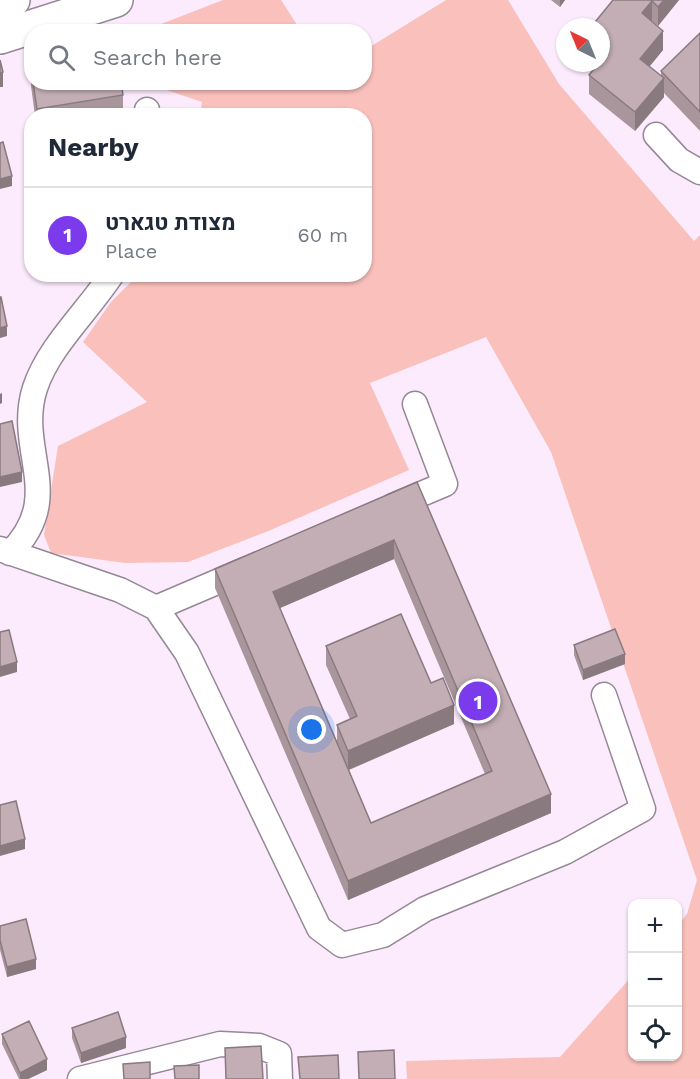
<!DOCTYPE html>
<html lang="en">
<head>
<meta charset="utf-8">
<style>
	body { margin:0; font-family:"Work Sans",Heebo,sans-serif; background:#f6f6f7; color:#1f2937 }
	.controls { position:absolute; right:18px; bottom:18px; display:grid; overflow:hidden; border-radius:12px; box-shadow:0 2px 4px #0004 }
	.controls button { width:54px; height:54px; display:grid; place-items:center; padding:0; border:0; border-bottom:2px solid #e0e1e3; background:#fff; color:#1f2937; font:30px sans-serif }
	.compass { position:absolute; left:556px; top:18px; width:54px; height:54px; border-radius:50%; background:#fff; box-shadow:0 2px 4px #0004; rotate:317deg }
	.you { position:absolute; left:312px; top:730px; width:21px; height:21px; margin:-15px; border:4px solid #fff; border-radius:50%; background:#1a73e8; box-shadow:0 0 0 9px #1a73e833 }
	.badge { display:grid; place-items:center; width:39px; height:39px; border-radius:50%; background:#7c3aed; color:#fff; font-size:20px; font-weight:700 }
	.pin { position:absolute; translate:-50% -50%; border:3px solid #fff; box-shadow:0 2px 6px #0006 }
	.list { margin:0; padding:0; list-style:none }
	h2 { display:flex; justify-content:space-between; align-items:center; height:78px; margin:0; padding:0 24px; font-size:26px }
	h2 small { font-size:20px; font-weight:400; color:#747a83 }
	.list li { display:grid; grid-template-columns:39px 1fr auto; gap:18px; align-items:center; box-sizing:border-box; height:96px; padding:0 24px; border-top:2px solid #e0e1e3 }
	.list b { display:block; font-size:22px; white-space:nowrap }
	.list p { margin:0; font-size:20px; white-space:nowrap; color:#747a83 }
	.list em { font-size:20px; font-style:normal; color:#747a83 }
	.icon { flex:none; width:33px; height:33px; fill:none; stroke:currentColor; stroke-width:2; stroke-linecap:round; stroke-linejoin:round }
	.map { position:relative; flex:none; width:700px; height:1079px; overflow:hidden }
	.search { position:absolute; background:#fff; box-shadow:0 2px 4px #0004; left:24px; top:24px; width:348px; height:66px; display:flex; align-items:center; gap:15px; box-sizing:border-box; padding:0 21px; border-radius:24px; color:#747a83; font-size:22px }
	.panel { position:absolute; background:#fff; box-shadow:0 2px 4px #0004; left:24px; top:108px; width:348px; height:174px; border-radius:24px }
	.map>svg:first-child { display:block }
	.green { fill:#fac0bc }
	.lines { fill:none; stroke-linecap:round; stroke-linejoin:round }
	.minor-casing { stroke:#958796; stroke-width:27 }
	.highway-casing { stroke:#958796; stroke-width:36 }
	.minor { stroke:#fff; stroke-width:24 }
	.highway { stroke:#fff; stroke-width:33 }
	.wall { fill:#a9969d; fill-rule:evenodd }
	.shaded-wall { fill:#897a7f }
	.building { fill:#c4aeb6; stroke:#897a7f; stroke-width:1.5; fill-rule:evenodd }
</style>
</head>
<body>
<div class="map">
<svg width="700" height="1079" viewBox="0 0 700 1079">
	<rect width="100%" height="100%" fill="#fbebfc"/>
	<path class="green" d="M223,0H281L301,31H143Z
		M446,0H508L559,84L694,241L700,235V1079H407L406,1061L560,1057L632,976V1056H678V925L687,914L697,880L551,452L486,337L370,383L409,470L266,532L188,562L125,563L51,553L44,535L58,446L147,402L83,342L111,302L138,275L364,274V116L200,115L202,102L146,83L364,82L365,50Z"/>
	<g class="lines">
		<defs>
			<path id="minor" d="M147,110V116
				M656,135L679,160L700,172
				M393,506L445,484L415,404
				M0,549L120,590L156,608L187,653L319,928L342,945L383,935L425,909L565,852L643,809L604,695
				M10,553C67,497 15,450 35,388C49,346 88,311 112,274
				M156,608L245,570
				M80,1079L220,1044L259,1046L279,1054L280,1079"/>
			<path id="highway" d="M0,4L13,0
				M0,37L116,0"/>
		</defs>
		<use href="#minor" class="minor-casing"/>
		<use href="#highway" class="highway-casing"/>
		<use href="#minor" class="minor"/>
		<use href="#highway" class="highway"/>
	</g>
	<path class="wall" d="M551,0H565L560,7Z
		M613,0H679L658,26L652,21L663,50L649,67L661,76V71L700,33V131L664,93V97L635,131L589,94V75L595,69L588,63H601V27Z
		M31,71H32V82H121L123,95V109L87,116H35L31,86Z
		M417,482L551,813L348,900L215,588V569ZM394,559L485,774L371,823L349,770L454,724L431,683L326,646V665L350,719L337,725V741L280,608Z
		M574,645L625,664L583,680L574,655Z
		M0,926L36,969L7,977L0,950Z
		M72,1028L126,1048L81,1063L72,1038Z
		M2,1034L47,1070L28,1079H19L2,1044Z"/>
	<path class="shaded-wall" d="M560,0H565L560,7Z
		M664,0H679L658,26V7Z
		M652,1V20L642,32V13Z
		M663,31V50L640,78V59Z
		M3,72V87H0V73Z
		M664,78V97L635,131V112Z
		M12,176V186L0,189V179Z
		M67,274H82L67,280Z
		M7,326V336L0,338V328Z
		M2,393V403L0,404V394Z
		M22,472V482L0,487V477Z
		M394,540V559L273,611V592Z
		M625,654V664L583,680V670Z
		M17,662V672L0,677V667Z
		M454,705V724L348,770V751Z
		M551,794V813L348,900V881Z
		M25,839V849L0,856V846Z
		M36,959V969L7,977V967Z
		M126,1037V1048L81,1063V1053Z
		M47,1059V1070L28,1079H20V1073Z"/>
	<path class="building" d="M613,0H664L658,7L652,1L642,13L663,31L640,59L664,78L635,112L589,75L599,63H601V61L604,57L601,55V27H591Z
		M700,33V112L661,71Z
		M0,60L3,72L0,73Z
		M33,82H121L123,95L37,109Z
		M3,142L12,176L0,179V143Z
		M0,297H1L7,326L0,328Z
		M12,421L22,472L0,477V424Z
		M417,482L551,794L348,881L215,569ZM394,540L492,771L371,823L273,592Z
		M401,614L431,683L443,678L454,705L348,751L337,725L357,716L326,646Z
		M615,629L625,654L583,670L574,645Z
		M9,630L17,662L0,667V632Z
		M16,801L25,839L0,846V805Z
		M26,919L36,959L7,967L0,940V926Z
		M118,1012L126,1037L81,1053L72,1028Z
		M29,1021L47,1059L20,1073L2,1034Z
		M261,1046L263,1079H226L225,1048Z
		M394,1050L395,1079H359L358,1052Z
		M338,1055L339,1079H300L298,1057Z
		M150,1062V1079H124L123,1064Z
		M199,1065V1079H175L174,1066Z"/>
</svg>
<div class="controls">
<button>+</button>
<button>−</button>
<button><svg class="icon" aria-label="locate" viewBox="0 0 24 24"><circle cx="12" cy="12" r="6"/><path d="M12 2v4M12 18v4M2 12h4M18 12h4"/></svg></button>
</div>
<svg class="compass" viewBox="-18 -18 36 36"><path d="M0-13l5 13h-10z" fill="#e53935"/><path d="M0 13l5-13h-10z" fill="#747a83"/></svg>
<div class="you"></div>
<div class="pin badge" style="left:478px;top:701px">1</div>
<div class="search"><svg class="icon" aria-label="search" viewBox="0 0 24 24"><circle cx="10" cy="10" r="6"/><path d="M15 15l6 6"/></svg>Search here</div>
<section class="panel">
<h2>Nearby<small></small></h2>
<ul class="list">
<li><span class="badge">1</span><div><b>מצודת טגארט</b><p>Place</p></div><em>60 m</em></li>
</ul>
</section>
</div>
</body>
</html>
